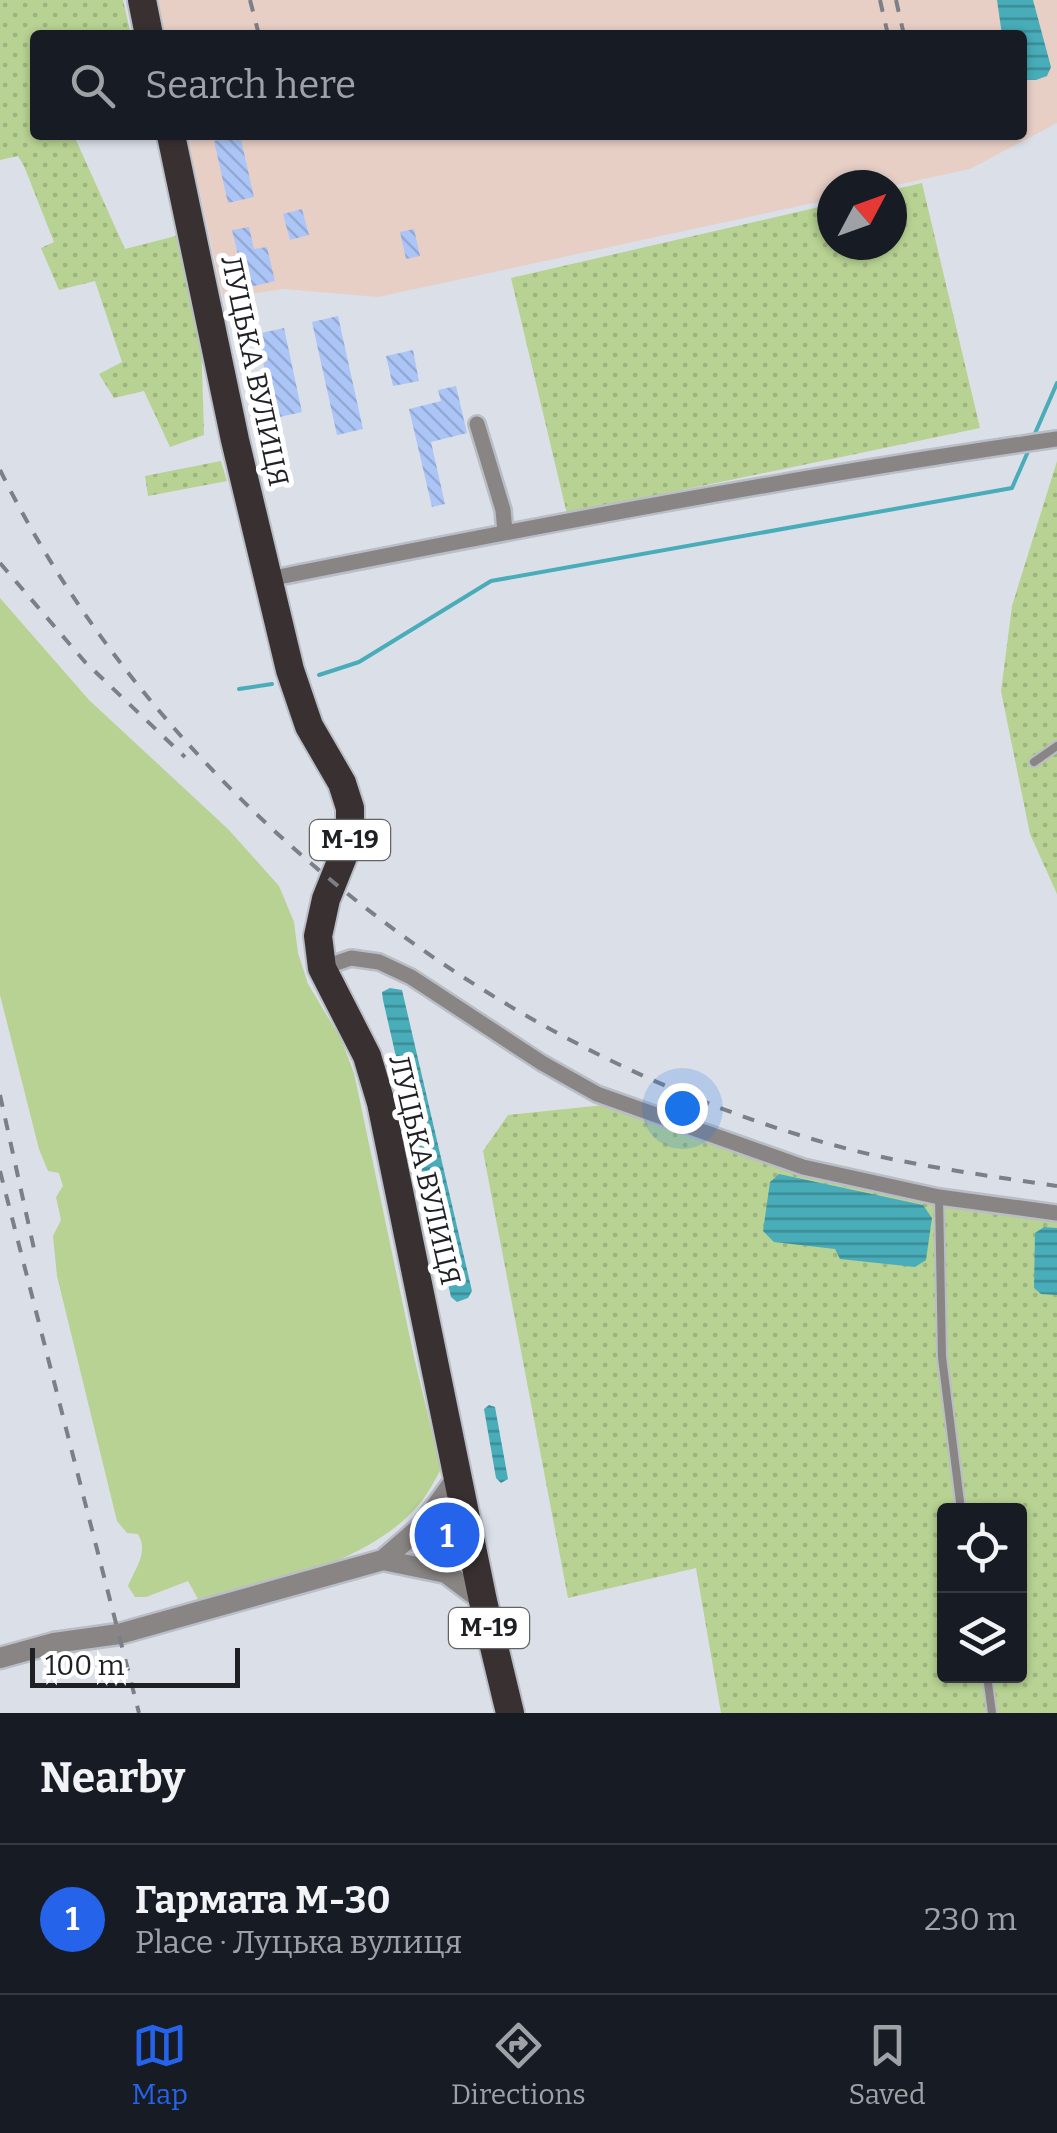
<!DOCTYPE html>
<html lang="en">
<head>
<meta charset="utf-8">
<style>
	body { margin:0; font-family:Bitter,serif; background:#20242c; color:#f1f3f6 }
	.controls { position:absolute; right:30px; bottom:30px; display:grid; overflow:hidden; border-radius:10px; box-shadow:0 2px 8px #0004 }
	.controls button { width:90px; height:90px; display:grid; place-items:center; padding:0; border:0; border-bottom:2px solid #363941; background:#171b24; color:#f1f3f6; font:50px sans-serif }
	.compass { position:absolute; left:817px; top:170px; width:90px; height:90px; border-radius:50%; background:#171b24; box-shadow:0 2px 8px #0004; rotate:49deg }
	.scale { position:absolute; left:30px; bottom:25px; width:210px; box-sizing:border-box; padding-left:10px; border:5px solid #1e2023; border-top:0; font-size:28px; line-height:35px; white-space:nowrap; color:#1e2023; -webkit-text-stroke:8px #fff; paint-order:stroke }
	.you { position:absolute; left:682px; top:1108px; width:35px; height:35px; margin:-25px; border:8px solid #fff; border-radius:50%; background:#1a73e8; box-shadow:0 0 0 15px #1a73e833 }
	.badge { display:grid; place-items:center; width:65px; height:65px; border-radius:50%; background:#2563eb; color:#fff; font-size:32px; font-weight:700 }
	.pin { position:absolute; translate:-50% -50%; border:5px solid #fff; box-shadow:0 2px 10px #0006 }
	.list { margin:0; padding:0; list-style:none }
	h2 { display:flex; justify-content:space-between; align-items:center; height:130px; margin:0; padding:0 40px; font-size:42px }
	h2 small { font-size:32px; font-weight:400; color:#9ea1a6 }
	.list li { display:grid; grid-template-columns:65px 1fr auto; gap:30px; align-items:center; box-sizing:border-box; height:150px; padding:0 40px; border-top:2px solid #363941 }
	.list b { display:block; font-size:38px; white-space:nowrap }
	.list p { margin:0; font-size:32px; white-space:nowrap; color:#9ea1a6 }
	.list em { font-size:32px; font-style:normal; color:#9ea1a6 }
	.icon { flex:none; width:55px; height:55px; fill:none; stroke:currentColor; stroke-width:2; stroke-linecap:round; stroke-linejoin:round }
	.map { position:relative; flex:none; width:1057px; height:1713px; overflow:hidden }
	.search { position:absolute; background:#171b24; box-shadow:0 2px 8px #0004; left:30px; right:30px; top:30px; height:110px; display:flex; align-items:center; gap:25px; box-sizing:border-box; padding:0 35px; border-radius:10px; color:#9ea1a6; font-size:38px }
	.sheet { height:280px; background:#171b24 }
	nav { display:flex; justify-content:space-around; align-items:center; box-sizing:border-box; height:140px; border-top:2px solid #363941; background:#171b24; font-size:28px; color:#9ea1a6 }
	nav a { display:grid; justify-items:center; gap:5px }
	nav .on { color:#2563eb }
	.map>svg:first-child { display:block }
	.industrial { fill:#e7cfc6 }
	.grass { fill:#b7d292 }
	.garden { fill:url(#garden-dots); fill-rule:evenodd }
	.water { fill:url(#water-rules) }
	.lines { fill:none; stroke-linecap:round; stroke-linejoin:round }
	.stream { stroke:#48acb9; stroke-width:4 }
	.building { fill:url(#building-back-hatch) }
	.service-casing { stroke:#b9bdc5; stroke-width:12 }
	.minor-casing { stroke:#b9bdc5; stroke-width:20 }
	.tertiary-casing { stroke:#b9bdc5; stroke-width:25 }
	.trunk-casing { stroke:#b9bdc5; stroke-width:32 }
	.service { stroke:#8a8585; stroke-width:8 }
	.minor { stroke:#8a8585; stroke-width:15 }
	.tertiary { stroke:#8a8585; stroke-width:20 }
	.trunk { stroke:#393131; stroke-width:28 }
	.rail { stroke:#7c7f85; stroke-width:4; stroke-dasharray:12 12; stroke-linecap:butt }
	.labels { text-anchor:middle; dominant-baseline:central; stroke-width:10; stroke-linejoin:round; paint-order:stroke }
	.shield { fill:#fff; stroke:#626365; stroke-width:2.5 }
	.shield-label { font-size:25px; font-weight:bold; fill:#1e2023 }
	.street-label { font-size:28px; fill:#1e2023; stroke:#fff }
</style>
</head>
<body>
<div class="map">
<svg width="1057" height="1713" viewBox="0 0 1057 1713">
	<defs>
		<pattern id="garden-dots" width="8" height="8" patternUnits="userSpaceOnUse" patternTransform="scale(2.5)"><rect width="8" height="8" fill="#b7d292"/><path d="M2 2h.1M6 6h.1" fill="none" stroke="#9db47e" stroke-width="1.8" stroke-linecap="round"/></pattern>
		<pattern id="water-rules" width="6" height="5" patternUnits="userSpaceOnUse" patternTransform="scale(2.5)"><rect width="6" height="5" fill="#48acb9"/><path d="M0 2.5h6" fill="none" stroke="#3b8c96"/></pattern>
		<pattern id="building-back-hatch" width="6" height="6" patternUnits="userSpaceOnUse" patternTransform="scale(2.5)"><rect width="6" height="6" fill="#abc5f6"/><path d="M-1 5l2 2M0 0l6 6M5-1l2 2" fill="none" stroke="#93a9d3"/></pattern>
	</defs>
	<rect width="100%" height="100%" fill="#dbdfe8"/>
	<path class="industrial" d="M157,0H1057V123L970,169L892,186L832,185V199L378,297L283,289L223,298L187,135H1022V35H165Z"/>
	<path class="grass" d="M0,598L89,700L228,829L279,886L294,922L298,953L308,984L341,1039L354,1073L414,1357L441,1469C434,1482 426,1497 416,1508C366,1563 269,1587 198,1599L188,1581L146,1597H135L128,1586C135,1568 149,1553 138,1534L127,1533L117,1521L57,1276L53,1236L61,1220L56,1197L63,1186L59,1173L48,1171L39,1149L0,995Z"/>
	<path class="garden" d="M0,0H123L131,35H35V135H85L76,140L125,249L176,236L201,336L204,435L170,447L144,391L114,398L99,374L122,362L95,281L59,290L41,248L54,242L24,166L18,156L0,160Z
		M922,183L980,428L567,514L511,278L832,204V245H892V190Z
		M221,461L227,481L148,496L145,476Z
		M1057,461V894L1030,834L1001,691L1012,606Z
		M604,1105L780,1165L1057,1215V1713H721L696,1568L568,1598L483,1151L508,1115ZM944,1510H1020V1676H944Z"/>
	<path class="water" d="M997,0H1033L1051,67L1047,76L1036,80H1022V35H1002Z
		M390,988L402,990L472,1291L468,1298L457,1302L451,1297L383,1000L382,992Z
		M779,1174L923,1205L932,1218L926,1260L915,1267L840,1259L835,1249L774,1242L763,1231L770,1182Z
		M1044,1227L1057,1228V1295L1041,1294L1034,1288L1035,1233Z
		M489,1405L495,1407L508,1479L501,1483L496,1478L484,1409Z"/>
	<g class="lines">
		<path class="stream" d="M1033,438L1057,383
			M319,675L359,662L491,581L1012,488L1030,447
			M239,689L272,684"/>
	</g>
	<path class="building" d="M240,135L254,197L228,203L214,141Z
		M302,209L309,235L290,240L283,214Z
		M249,227L254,249L267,247L275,281L246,288L232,230Z
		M414,229L420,256L406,259L400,232Z
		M338,316L363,429L337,435L312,322Z
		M284,328L302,412L275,418L257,334Z
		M413,350L419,381L393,386L386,356Z
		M456,386L467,433L431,442L445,504L432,507L409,409L441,401L438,390Z"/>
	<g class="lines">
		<defs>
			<path id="service" d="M1034,762L1057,746
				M939,1197L942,1357L961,1510
				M987,1676L992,1713"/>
			<path id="minor" d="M477,424L503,510L505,532
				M269,579C530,527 793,477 1057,439
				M322,968L351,958L379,962L411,977L542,1063L597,1094L803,1167L939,1197L1057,1213"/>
			<path id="tertiary" d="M383,1560L446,1573L483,1601
				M0,1658L54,1643L119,1634L383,1560L422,1526L458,1476"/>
			<path id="trunk" d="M142,0L149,35
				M171,135L235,440L290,670L309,726L342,783L350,808V839L326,899L318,936L322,968L367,1056L381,1103L483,1601L510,1713"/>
		</defs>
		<use href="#service" class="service-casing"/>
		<use href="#minor" class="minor-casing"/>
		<use href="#tertiary" class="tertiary-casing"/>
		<use href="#trunk" class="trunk-casing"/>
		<use href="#service" class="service"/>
		<use href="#minor" class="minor"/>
		<use href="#tertiary" class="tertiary"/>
		<use href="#trunk" class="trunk"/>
		<path class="rail" d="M250,0L259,35
			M880,0L888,35
			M896,0L904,35
			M0,470C162,799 501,1061 856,1151C922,1167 990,1176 1057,1186
			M0,563L85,662L185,757
			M0,1095L36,1258
			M0,1171L139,1713"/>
	</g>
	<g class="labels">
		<g class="shield">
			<rect x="310" y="820" width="80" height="40" rx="8"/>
			<rect x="449" y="1608" width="80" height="40" rx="8"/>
		</g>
		<g class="shield-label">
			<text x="350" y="840">М-19</text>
			<text x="489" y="1628">М-19</text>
		</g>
		<g class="street-label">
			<text transform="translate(255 371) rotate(78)">ЛУЦЬКА ВУЛИЦЯ</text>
			<text transform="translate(425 1170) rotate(77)">ЛУЦЬКА ВУЛИЦЯ</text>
		</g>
	</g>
</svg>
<div class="controls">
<button><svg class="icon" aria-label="locate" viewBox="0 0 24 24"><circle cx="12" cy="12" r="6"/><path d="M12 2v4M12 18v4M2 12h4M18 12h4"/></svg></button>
<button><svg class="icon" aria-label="layers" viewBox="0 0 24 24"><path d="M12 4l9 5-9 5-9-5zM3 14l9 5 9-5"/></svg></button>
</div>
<svg class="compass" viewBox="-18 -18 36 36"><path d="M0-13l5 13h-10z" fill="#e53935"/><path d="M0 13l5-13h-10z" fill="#9ea1a6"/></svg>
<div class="scale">100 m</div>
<div class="you"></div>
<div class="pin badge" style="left:447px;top:1535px">1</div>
<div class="search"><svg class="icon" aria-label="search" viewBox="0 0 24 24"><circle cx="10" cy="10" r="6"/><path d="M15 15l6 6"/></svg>Search here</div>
</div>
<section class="sheet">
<h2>Nearby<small></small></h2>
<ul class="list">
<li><span class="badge">1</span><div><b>Гармата М-30</b><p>Place · Луцька вулиця</p></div><em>230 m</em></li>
</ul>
</section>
<nav>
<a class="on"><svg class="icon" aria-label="map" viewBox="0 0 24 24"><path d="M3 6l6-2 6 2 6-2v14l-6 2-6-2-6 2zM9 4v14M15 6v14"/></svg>Map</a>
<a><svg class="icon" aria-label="directions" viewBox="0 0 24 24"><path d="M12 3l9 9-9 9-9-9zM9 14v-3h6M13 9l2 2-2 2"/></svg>Directions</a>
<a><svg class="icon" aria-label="saved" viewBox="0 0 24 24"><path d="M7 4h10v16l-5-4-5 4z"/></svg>Saved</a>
</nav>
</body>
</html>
